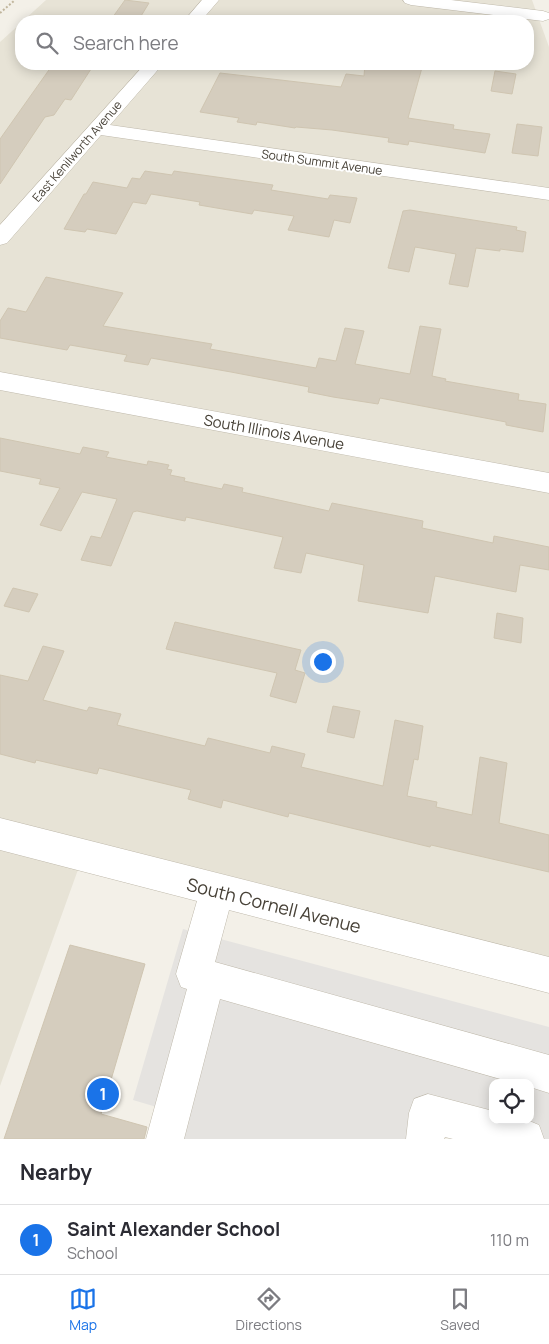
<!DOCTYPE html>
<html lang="en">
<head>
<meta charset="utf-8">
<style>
	body { margin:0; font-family:Manrope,sans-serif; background:#f2f2f3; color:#2b2b33 }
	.controls { position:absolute; right:15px; bottom:15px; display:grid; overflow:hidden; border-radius:10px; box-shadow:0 2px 12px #0003 }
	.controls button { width:45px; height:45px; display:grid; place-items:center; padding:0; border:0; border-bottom:1px solid #e1e1e2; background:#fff; color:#2b2b33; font:25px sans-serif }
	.you { position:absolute; left:322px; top:661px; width:18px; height:18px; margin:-12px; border:4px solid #fff; border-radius:50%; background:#1a73e8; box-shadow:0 0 0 8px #1a73e833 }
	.badge { display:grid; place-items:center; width:32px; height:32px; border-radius:50%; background:#1a73e8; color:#fff; font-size:16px; font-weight:700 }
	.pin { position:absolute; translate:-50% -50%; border:2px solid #fff; box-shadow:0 1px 5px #0006 }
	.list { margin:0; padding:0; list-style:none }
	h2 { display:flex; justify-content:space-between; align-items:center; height:65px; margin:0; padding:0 20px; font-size:21px }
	h2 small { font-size:16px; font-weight:400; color:#7c7c81 }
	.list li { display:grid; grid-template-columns:32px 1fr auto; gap:15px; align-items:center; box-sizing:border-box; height:70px; padding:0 20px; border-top:1px solid #e1e1e2 }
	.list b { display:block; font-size:19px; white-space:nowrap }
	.list p { margin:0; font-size:16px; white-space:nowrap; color:#7c7c81 }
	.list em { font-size:16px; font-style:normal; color:#7c7c81 }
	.icon { flex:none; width:28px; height:28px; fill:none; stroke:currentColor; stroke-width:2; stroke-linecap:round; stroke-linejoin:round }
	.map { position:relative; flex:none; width:549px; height:1139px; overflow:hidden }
	.search { position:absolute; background:#fff; box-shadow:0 2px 12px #0003; left:15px; right:15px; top:15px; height:55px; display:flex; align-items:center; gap:12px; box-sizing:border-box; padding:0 18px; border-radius:20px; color:#7c7c81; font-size:19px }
	.sheet { height:135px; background:#fff }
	nav { display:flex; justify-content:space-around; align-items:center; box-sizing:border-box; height:70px; border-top:1px solid #e1e1e2; background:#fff; font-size:14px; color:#7c7c81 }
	nav a { display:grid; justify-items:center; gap:2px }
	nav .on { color:#1a73e8 }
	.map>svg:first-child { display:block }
	.residential { fill:#e7e3d6 }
	.parking { fill:#e5e3e0; fill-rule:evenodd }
	.building { fill:#d5cdbe; stroke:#cfc5b1 }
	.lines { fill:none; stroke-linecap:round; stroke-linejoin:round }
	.minor-casing { stroke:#bfb9ab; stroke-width:1 }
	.path { stroke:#c0b59c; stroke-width:2; stroke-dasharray:2 2; stroke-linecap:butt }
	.minor { fill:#fff; fill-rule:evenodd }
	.labels { text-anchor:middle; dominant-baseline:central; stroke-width:4; stroke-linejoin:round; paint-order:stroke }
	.far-street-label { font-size:12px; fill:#474137; stroke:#fff }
	.street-label { font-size:15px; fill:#474137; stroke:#fff }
	.near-street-label { font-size:18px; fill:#474137; stroke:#fff }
</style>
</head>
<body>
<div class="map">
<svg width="549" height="1139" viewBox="0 0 549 1139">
	<rect width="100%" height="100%" fill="#f3f0e8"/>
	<path class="residential" d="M46,0H532L549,47V962L88,842L0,1086V42L21,23V64H528V21H23Z"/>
	<path class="parking" d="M183,929L549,1027V1139H474L442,1130L440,1139H151L160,1108L133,1100ZM493,1083H530V1120H493Z"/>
	<path class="building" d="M125,0L149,3L138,21H110Z
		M365,64H423L408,118L454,125L453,129L490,134L485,153L409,141L408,145L388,142L389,138L332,130L296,127L295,128L257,122L256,125L237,122L239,118L200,112L220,73L341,87L346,74L364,76Z
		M70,66L91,69L71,100L65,99L54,115L45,117L0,184V139L51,67L68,69Z
		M495,71L516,74L512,94L491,91Z
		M517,124L542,127L538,156L512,153Z
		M145,171L172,175L174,171L252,182L273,185L271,190L328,199L330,195L357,198L350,223L334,220L329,237L288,230L294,216L254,210L252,214L199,205L200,202L151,194L146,204L133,202L116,234L87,229L85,232L64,229L84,194H86L93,182L127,188L132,178L140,179Z
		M410,210L517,227L516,230L526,232L523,252L500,249V251L476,248L468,287L449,284L456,254L415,247L409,272L388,268L403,211Z
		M46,277L123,293L103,326L212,344L210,349L316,368L319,358L336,361L345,328L364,331L355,364L410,374L420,326L441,329L432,376L446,379L445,381L519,394L518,400L546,404L543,432L506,425V422L380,398L378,404L333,397L308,392L309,387L231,372L151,358L148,365L124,361L127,355L70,345L67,350L0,338V321L8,308L26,312Z
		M0,438L80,454L83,447L109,452L106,457L147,465L148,461L169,465L167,469L172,470L170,475L185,478L184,481L222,489L224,484L243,488L242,492L329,511L332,503L423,521L422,528L493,543L494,536L549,547V570L520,565L516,592L435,576L428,613L358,601L364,565L306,553L301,573L274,568L283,537L186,517L185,521L137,511L133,512L111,566L81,560L91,536L101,538L117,499L82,492L61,531L40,525L60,488L39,484L41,479L0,471Z
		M13,588L38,594L29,612L4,606Z
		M497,613L523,618L521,643L494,638Z
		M175,622L301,650L295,670L305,673L296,703L270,696L277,673L166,649Z
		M43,646L64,651L43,700L87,711L89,707L121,714L117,725L205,746L208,738L270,753L272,746L305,754L301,767L383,786L395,720L423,726L418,760L414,759L407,796L437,802L436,807L472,815L480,757L507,763L499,823L549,835V872L431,845L430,847L289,813L288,817L223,800L221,808L188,799L191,790L99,768L97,774L36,760L35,763L0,754V675L28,681Z
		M333,706L360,711L354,738L327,732Z
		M70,945L145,964L101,1114L147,1127L144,1139H4Z"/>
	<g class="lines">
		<defs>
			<path id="minor" d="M202,0H219L201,21H184Z
				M403,0H451L543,11L549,13V19L543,21L411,5L405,3Z
				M145,64H163L110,125L549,188V200L101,135L7,243L0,245V225Z
				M0,372L549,473V493L0,390Z
				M0,818L549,957V993L229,910L215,962L549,1055V1093L530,1087V1083H514L220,999L184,1139H146L187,989L181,987L176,974L197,901L0,850Z
				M428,1094L493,1111V1120H527L539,1125L544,1139H453L445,1137L444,1139H406L409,1113L414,1099Z"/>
		</defs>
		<use href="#minor" class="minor-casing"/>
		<path class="path" d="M0,13L15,0"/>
		<use href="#minor" class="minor"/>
	</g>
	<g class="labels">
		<g class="far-street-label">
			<text transform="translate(77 151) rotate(-49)">East Kenilworth Avenue</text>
			<text transform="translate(322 162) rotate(8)">South Summit Avenue</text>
		</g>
		<g class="street-label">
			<text transform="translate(274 432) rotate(10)">South Illinois Avenue</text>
		</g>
		<g class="near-street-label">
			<text transform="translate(274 905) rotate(14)">South Cornell Avenue</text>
		</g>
	</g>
</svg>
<div class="controls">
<button><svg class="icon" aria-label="locate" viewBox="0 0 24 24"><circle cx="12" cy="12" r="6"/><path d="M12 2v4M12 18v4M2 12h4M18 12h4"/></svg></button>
</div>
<div class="you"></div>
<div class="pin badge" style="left:103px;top:1094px">1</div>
<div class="search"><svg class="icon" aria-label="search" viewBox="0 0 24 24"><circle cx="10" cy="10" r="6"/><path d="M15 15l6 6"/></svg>Search here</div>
</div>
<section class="sheet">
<h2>Nearby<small></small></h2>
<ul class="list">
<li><span class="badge">1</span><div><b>Saint Alexander School</b><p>School</p></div><em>110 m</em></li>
</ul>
</section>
<nav>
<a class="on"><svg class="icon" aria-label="map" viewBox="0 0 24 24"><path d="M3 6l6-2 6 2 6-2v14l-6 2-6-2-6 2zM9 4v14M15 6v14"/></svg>Map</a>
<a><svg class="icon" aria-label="directions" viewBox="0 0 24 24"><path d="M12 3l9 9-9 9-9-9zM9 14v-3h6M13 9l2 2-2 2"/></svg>Directions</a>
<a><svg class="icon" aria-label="saved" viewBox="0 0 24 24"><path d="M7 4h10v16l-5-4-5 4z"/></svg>Saved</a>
</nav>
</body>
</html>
